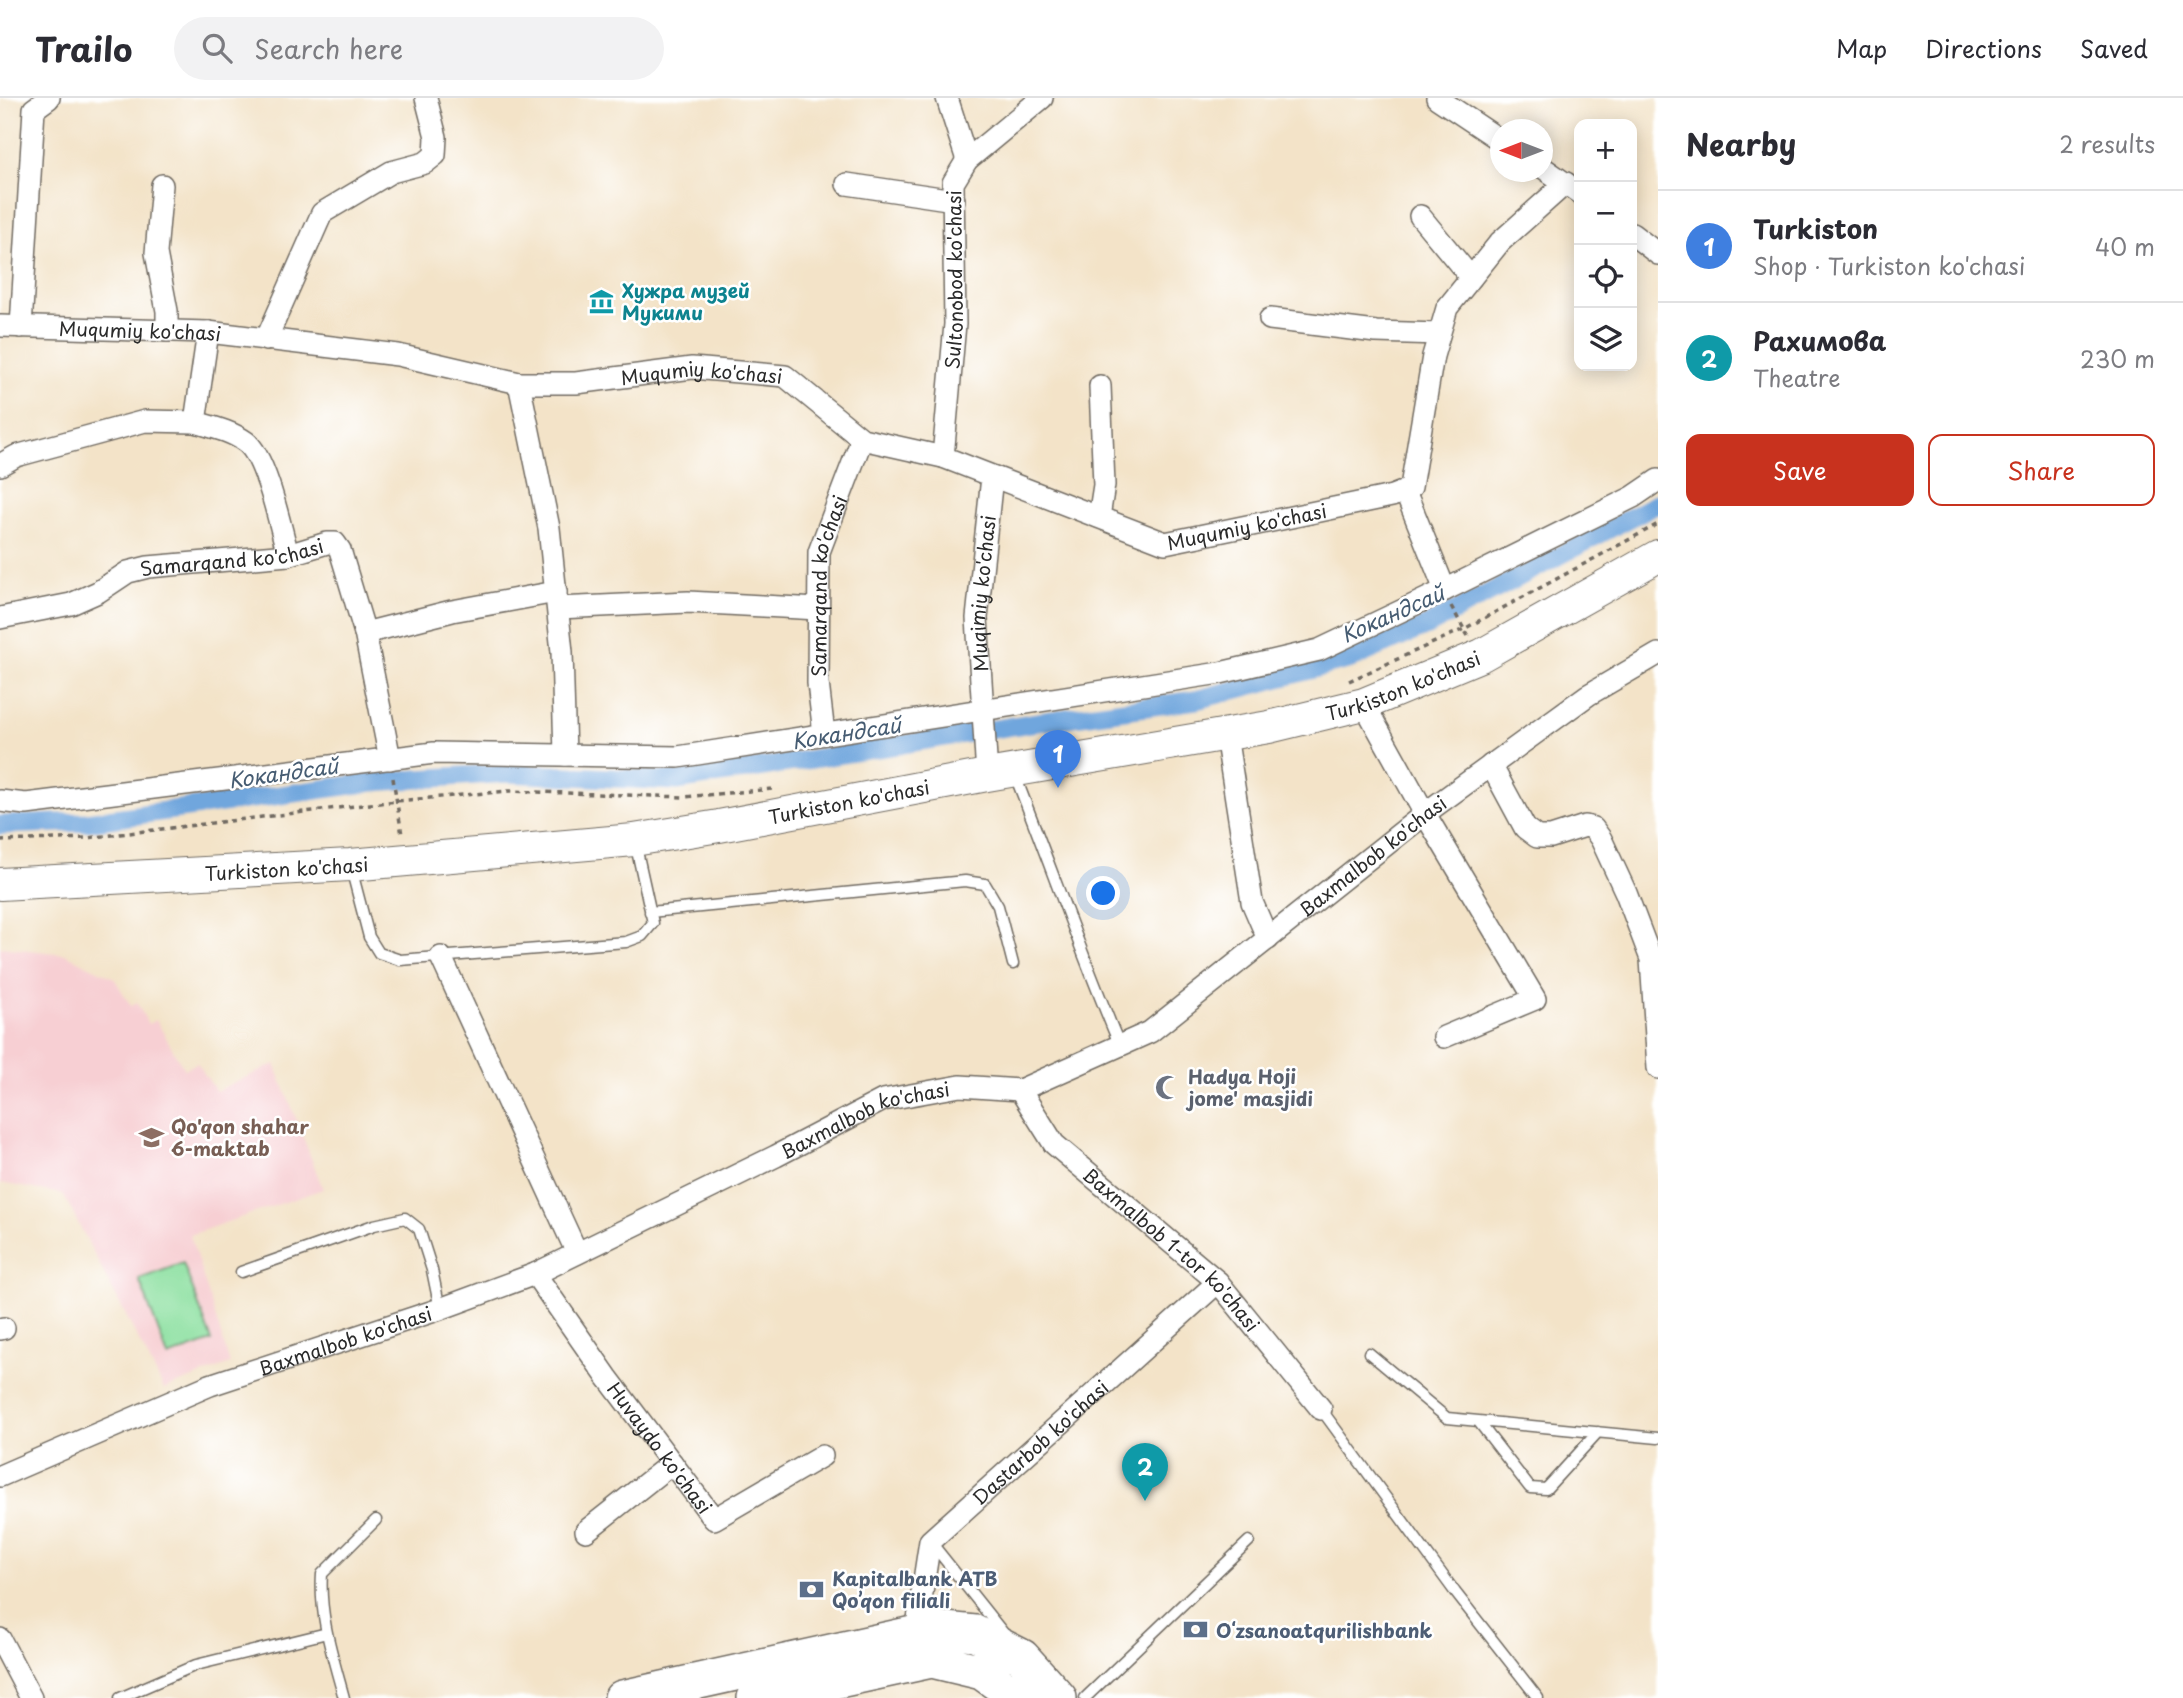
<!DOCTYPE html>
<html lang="en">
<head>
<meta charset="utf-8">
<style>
	body { margin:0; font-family:"Playpen Sans",sans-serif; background:#f2f2f3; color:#2b2b33 }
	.controls { position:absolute; right:21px; top:21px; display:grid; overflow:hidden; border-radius:14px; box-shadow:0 4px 18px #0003 }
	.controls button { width:63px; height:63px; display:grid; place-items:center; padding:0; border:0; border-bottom:2px solid #e1e1e2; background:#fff; color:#2b2b33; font:35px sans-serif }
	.compass { position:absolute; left:1490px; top:21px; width:63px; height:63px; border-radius:50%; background:#fff; box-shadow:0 4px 18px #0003; rotate:270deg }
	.you { position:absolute; left:1104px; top:796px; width:24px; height:24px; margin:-18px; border:5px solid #fff; border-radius:50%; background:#1a73e8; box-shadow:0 0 0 10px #1a73e833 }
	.badge { display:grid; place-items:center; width:46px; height:46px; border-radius:50%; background:#c8321e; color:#fff; font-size:23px; font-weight:700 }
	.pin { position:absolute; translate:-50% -58px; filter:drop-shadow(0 2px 4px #0008) }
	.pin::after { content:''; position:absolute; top:37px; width:24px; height:21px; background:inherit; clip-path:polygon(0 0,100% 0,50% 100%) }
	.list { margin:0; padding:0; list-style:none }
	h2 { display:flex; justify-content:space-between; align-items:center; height:91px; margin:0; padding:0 28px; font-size:30px }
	h2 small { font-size:23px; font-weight:400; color:#7c7c81 }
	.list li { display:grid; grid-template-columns:46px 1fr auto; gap:21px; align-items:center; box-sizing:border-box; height:112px; padding:0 28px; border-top:2px solid #e1e1e2 }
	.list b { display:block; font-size:26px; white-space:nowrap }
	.list p { margin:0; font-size:23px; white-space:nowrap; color:#7c7c81 }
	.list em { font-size:23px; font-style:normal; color:#7c7c81 }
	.actions { display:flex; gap:14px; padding:21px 28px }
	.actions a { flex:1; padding:16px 0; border:2px solid #c8321e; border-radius:14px; text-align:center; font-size:24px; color:#c8321e }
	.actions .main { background:#c8321e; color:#fff }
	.icon { flex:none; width:38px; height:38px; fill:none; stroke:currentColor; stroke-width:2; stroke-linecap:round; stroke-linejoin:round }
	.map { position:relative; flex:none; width:1658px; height:1600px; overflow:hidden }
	header { display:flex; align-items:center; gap:42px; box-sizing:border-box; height:98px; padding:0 35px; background:#fff; border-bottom:2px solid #e1e1e2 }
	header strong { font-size:33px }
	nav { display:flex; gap:38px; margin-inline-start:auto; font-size:24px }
	.search { width:490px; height:63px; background:#f2f2f3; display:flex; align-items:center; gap:18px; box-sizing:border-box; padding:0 24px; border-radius:38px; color:#7c7c81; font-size:26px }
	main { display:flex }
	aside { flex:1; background:#fff }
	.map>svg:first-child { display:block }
	.built { fill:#f7cfd3 }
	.green { fill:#8de0a1; stroke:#5c8666; stroke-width:2 }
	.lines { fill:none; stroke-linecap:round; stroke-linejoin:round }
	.canal { stroke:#6fa6dd; stroke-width:19 }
	.lane-casing { stroke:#716b62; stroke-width:13 }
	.street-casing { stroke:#716b62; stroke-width:24 }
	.secondary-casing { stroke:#716b62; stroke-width:34 }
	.primary-casing { stroke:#716b62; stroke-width:38 }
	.path { stroke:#716b62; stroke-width:3.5; stroke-dasharray:5 5; stroke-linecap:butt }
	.lane { stroke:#fff; stroke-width:10 }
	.street { stroke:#fff; stroke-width:21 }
	.secondary { stroke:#fff; stroke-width:32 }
	.primary { stroke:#fff; stroke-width:35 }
	.labels { text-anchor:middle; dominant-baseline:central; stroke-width:5; stroke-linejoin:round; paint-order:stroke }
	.street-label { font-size:19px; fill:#2b2b2b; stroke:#fff }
	.culture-label { font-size:19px; font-weight:bold; fill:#0d838f; stroke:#fff; text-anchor:start }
	.worship-label { font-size:19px; font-weight:bold; fill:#5b616d; stroke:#fff; text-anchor:start }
	.education-label { font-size:19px; font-weight:bold; fill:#785e54; stroke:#fff; text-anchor:start }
	.service-label { font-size:19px; font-weight:bold; fill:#4e5e75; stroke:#fff; text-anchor:start }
	.water-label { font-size:21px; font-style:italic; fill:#465c72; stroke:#fff }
</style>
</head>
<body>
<header>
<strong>Trailo</strong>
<div class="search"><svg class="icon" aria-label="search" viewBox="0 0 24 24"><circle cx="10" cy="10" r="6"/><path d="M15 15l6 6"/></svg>Search here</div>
<nav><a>Map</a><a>Directions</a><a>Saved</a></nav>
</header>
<main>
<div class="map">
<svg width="1658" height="1600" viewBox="0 0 1658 1600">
	<rect width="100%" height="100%" fill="#fff"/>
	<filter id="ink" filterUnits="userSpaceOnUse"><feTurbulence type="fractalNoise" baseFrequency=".0143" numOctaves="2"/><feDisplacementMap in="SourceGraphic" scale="14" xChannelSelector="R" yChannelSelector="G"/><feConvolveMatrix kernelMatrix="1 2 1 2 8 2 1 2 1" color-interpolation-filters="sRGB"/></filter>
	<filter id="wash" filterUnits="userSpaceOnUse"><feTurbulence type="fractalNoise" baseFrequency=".00686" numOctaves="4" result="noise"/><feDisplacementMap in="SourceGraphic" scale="28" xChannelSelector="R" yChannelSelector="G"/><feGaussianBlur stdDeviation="1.57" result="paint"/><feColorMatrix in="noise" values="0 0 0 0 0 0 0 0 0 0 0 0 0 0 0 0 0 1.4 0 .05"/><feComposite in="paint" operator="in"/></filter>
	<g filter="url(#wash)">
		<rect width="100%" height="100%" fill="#f3e3c8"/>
		<path class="built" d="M0,849L65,856L114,880L131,908L137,905L148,926L156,922L184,971L197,965L216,993L275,966L323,1091L190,1137L230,1266L164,1291L63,1096L0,1085Z"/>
		<path class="green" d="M183,1165L212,1243L168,1259L139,1181Z"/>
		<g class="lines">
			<path class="canal" d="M0,727L87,724L373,684L507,675L678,683L1031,625L1196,602L1351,561L1429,527L1658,405"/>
		</g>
	</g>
	<g filter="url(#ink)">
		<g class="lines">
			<defs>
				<path id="lane" d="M1014,675C1050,766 1082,858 1120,948
					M351,770L369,839L379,855L400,862L626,844L642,838L653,825L635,744
					M650,814L965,783L985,786L998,808L1013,866
					M241,1174L374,1127L405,1120L419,1131L432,1172L440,1211
					M1369,1255L1447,1320L1658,1340
					M1321,1311L1455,1494L1538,1600
					M1478,1323L1530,1390L1546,1391L1598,1334
					M930,1443L1005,1537
					M120,1600L196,1567L327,1535
					M344,1600C333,1559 319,1518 322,1476L376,1422
					M1085,1600L1249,1443"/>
				<g id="street">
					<path d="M947,0L967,62"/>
					<path d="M1437,0L1500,42"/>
					<path d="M1542,69L1579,95"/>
					<path d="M847,86L954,102"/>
					<path d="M162,87L156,155L167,213V233"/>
					<path d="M1420,118L1471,180"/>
					<path d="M1632,136L1658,156"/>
					<path d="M1270,221L1376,234L1439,236"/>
					<path id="s1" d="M0,228L208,234L398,257L519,285H576L692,270L785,278L862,341L943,359L1165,445L1392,398L1405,393L1411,389L1433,258L1447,210L1500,144L1566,85"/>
					<path d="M21,229L34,11L49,0"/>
					<path d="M266,242L322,115L391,74L425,65L435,57L436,39L426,0"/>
					<path d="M519,285L549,430L562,554L565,657"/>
					<path d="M195,324C212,329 231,333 246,344C266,359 281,431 288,457"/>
					<path id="s2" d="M943,359L955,226L953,85L967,62L1042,0"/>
					<path d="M0,367L16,358L145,323L195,324L208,234"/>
					<path d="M1405,393L1445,492"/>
					<path d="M1099,419L1104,387L1100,288"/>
					<path d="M558,510L688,504L818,511"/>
					<path id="s3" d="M0,520L71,506L98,494L128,474L148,469L288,457L327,445H335L340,452L365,535L390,661"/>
					<path d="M365,535L452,513L556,494"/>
					<path d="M1364,606L1425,716L1535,901L1444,939"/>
					<path id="s4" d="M824,636L818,585L819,454L862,341"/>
					<path d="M1226,637L1252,804L1268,841"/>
					<path d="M1491,667L1525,730L1537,739H1551L1585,728L1593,730L1601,741L1626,795L1651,861L1658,970"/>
					<path id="s5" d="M987,677L977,520L992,379"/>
					<path d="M0,703L26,706L434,655L678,659L1220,575L1319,552L1445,492L1633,399L1658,382"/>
					<path d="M441,859L577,1155"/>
					<path id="s6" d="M1020,992L1054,1046L1218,1184L1321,1311"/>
					<path id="s7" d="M535,1176L607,1279L714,1421L822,1358"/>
					<path d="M0,1231L4,1230"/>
					<path id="s8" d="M0,1378L210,1287L440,1211L535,1176L776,1058L883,1002L960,988L1020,992L1150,934L1431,711L1588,597L1658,556"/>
					<path d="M586,1433L672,1365"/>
					<path id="s9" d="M916,1534L930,1443L1218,1184"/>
					<path d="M0,1541L31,1600"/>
				</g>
				<g id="secondary">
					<path id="s10" d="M0,786L350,767L634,742L719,728L987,677L1269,629L1364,606L1482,557L1658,458"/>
				</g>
				<path id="primary" d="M622,1600L935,1531L975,1535L1022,1559L1059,1600
					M755,1600L932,1562L982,1574L1018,1600"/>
			</defs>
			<use href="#lane" class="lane-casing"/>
			<use href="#street" class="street-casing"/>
			<use href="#secondary" class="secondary-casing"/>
			<use href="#primary" class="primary-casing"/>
			<path class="path" d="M1451,508L1468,538
				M1349,583L1464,531L1658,426
				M393,680L402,737
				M0,743L87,740L396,703L509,693L684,699L772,691"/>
			<use href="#lane" class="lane"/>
			<use href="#street" class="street"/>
			<use href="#secondary" class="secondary"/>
			<use href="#primary" class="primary"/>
		</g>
	</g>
	<defs>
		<symbol id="museum-bare" viewBox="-9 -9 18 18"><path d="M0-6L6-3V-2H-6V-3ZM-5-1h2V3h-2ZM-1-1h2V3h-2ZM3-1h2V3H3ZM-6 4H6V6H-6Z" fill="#0f9aa8" stroke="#fff" stroke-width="2.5" paint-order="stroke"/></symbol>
		<symbol id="mosque-bare" viewBox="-9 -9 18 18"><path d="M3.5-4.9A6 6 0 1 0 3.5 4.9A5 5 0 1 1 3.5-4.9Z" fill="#6b7280" stroke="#fff" stroke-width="2.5" paint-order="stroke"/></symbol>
		<symbol id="school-bare" viewBox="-9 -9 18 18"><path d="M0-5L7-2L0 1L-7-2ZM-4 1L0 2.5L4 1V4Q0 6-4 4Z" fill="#8d6e63" stroke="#fff" stroke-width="2.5" paint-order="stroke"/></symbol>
		<symbol id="bank-bare" viewBox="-9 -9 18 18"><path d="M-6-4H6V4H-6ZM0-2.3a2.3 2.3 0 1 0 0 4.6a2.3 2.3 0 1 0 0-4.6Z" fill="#5c6f8a" stroke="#fff" stroke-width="2.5" paint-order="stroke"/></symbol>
	</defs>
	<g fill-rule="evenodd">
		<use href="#museum-bare" x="584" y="186" width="35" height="35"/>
		<use href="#mosque-bare" x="1150" y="972" width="35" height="35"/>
		<use href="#school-bare" x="134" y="1022" width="35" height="35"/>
		<use href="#bank-bare" x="794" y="1474" width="35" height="35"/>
		<use href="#bank-bare" x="1178" y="1514" width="35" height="35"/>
	</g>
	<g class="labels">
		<g class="street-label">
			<text stroke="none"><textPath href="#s2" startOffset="178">Sultonobod ko'chasi</textPath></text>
			<text stroke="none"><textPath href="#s1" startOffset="140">Muqumiy ko'chasi</textPath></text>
			<text stroke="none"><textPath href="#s1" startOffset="707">Muqumiy ko'chasi</textPath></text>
			<text stroke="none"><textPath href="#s1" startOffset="1295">Muqumiy ko'chasi</textPath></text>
			<text stroke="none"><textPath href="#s3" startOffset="243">Samarqand ko'chasi</textPath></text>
			<text stroke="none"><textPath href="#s4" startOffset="150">Samarqand ko'chasi</textPath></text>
			<text stroke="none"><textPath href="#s5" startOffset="182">Muqimiy ko'chasi</textPath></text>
			<text stroke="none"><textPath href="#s10" startOffset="1421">Turkiston ko'chasi</textPath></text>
			<text stroke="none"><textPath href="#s10" startOffset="854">Turkiston ko'chasi</textPath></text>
			<text stroke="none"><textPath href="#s8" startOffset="1526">Baxmalbob ko'chasi</textPath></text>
			<text stroke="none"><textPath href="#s10" startOffset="287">Turkiston ko'chasi</textPath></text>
			<text stroke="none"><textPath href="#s8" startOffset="938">Baxmalbob ko'chasi</textPath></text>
			<text stroke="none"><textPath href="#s6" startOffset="222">Baxmalbob 1-tor ko'chasi</textPath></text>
			<text stroke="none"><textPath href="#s8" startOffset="371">Baxmalbob ko'chasi</textPath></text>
			<text stroke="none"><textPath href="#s9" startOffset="240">Dastarbob ko'chasi</textPath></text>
			<text stroke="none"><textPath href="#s7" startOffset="214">Huvaydo ko'chasi</textPath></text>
		</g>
		<g class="culture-label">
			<text x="622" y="192">Хужра музей<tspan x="622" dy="22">Мукими</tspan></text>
		</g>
		<g class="worship-label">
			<text x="1188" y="978">Hadya Hoji<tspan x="1188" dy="22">jome' masjidi</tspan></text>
		</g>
		<g class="education-label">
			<text x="171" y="1028">Qo'qon shahar<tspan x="171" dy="22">6-maktab</tspan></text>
		</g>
		<g class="service-label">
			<text x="832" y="1480">Kapitalbank ATB<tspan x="832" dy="22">Qo’qon filiali</tspan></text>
			<text x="1216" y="1532">Oʻzsanoatqurilishbank</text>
		</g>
		<g class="water-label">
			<text transform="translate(1392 515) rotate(-24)">Кокандсай</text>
			<text transform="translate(846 634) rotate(-9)">Кокандсай</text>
			<text transform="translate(283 674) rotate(-8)">Кокандсай</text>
		</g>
	</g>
</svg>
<div class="controls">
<button>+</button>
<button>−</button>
<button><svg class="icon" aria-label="locate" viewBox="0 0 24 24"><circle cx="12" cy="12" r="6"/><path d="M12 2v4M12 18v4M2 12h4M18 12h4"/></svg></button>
<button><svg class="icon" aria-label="layers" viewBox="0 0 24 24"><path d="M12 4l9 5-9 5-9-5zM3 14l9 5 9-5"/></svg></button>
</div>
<svg class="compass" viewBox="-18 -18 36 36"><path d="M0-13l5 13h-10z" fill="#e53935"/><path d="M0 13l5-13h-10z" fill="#7c7c81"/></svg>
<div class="you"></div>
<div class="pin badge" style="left:1058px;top:690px;background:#3f7fe0">1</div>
<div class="pin badge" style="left:1145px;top:1403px;background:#0f9aa8">2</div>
</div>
<aside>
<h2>Nearby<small>2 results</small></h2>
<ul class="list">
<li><span class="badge" style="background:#3f7fe0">1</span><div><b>Turkiston</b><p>Shop · Turkiston ko'chasi</p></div><em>40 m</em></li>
<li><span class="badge" style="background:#0f9aa8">2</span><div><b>Рахимова</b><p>Theatre</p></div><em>230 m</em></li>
</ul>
<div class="actions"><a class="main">Save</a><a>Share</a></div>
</aside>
</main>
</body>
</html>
